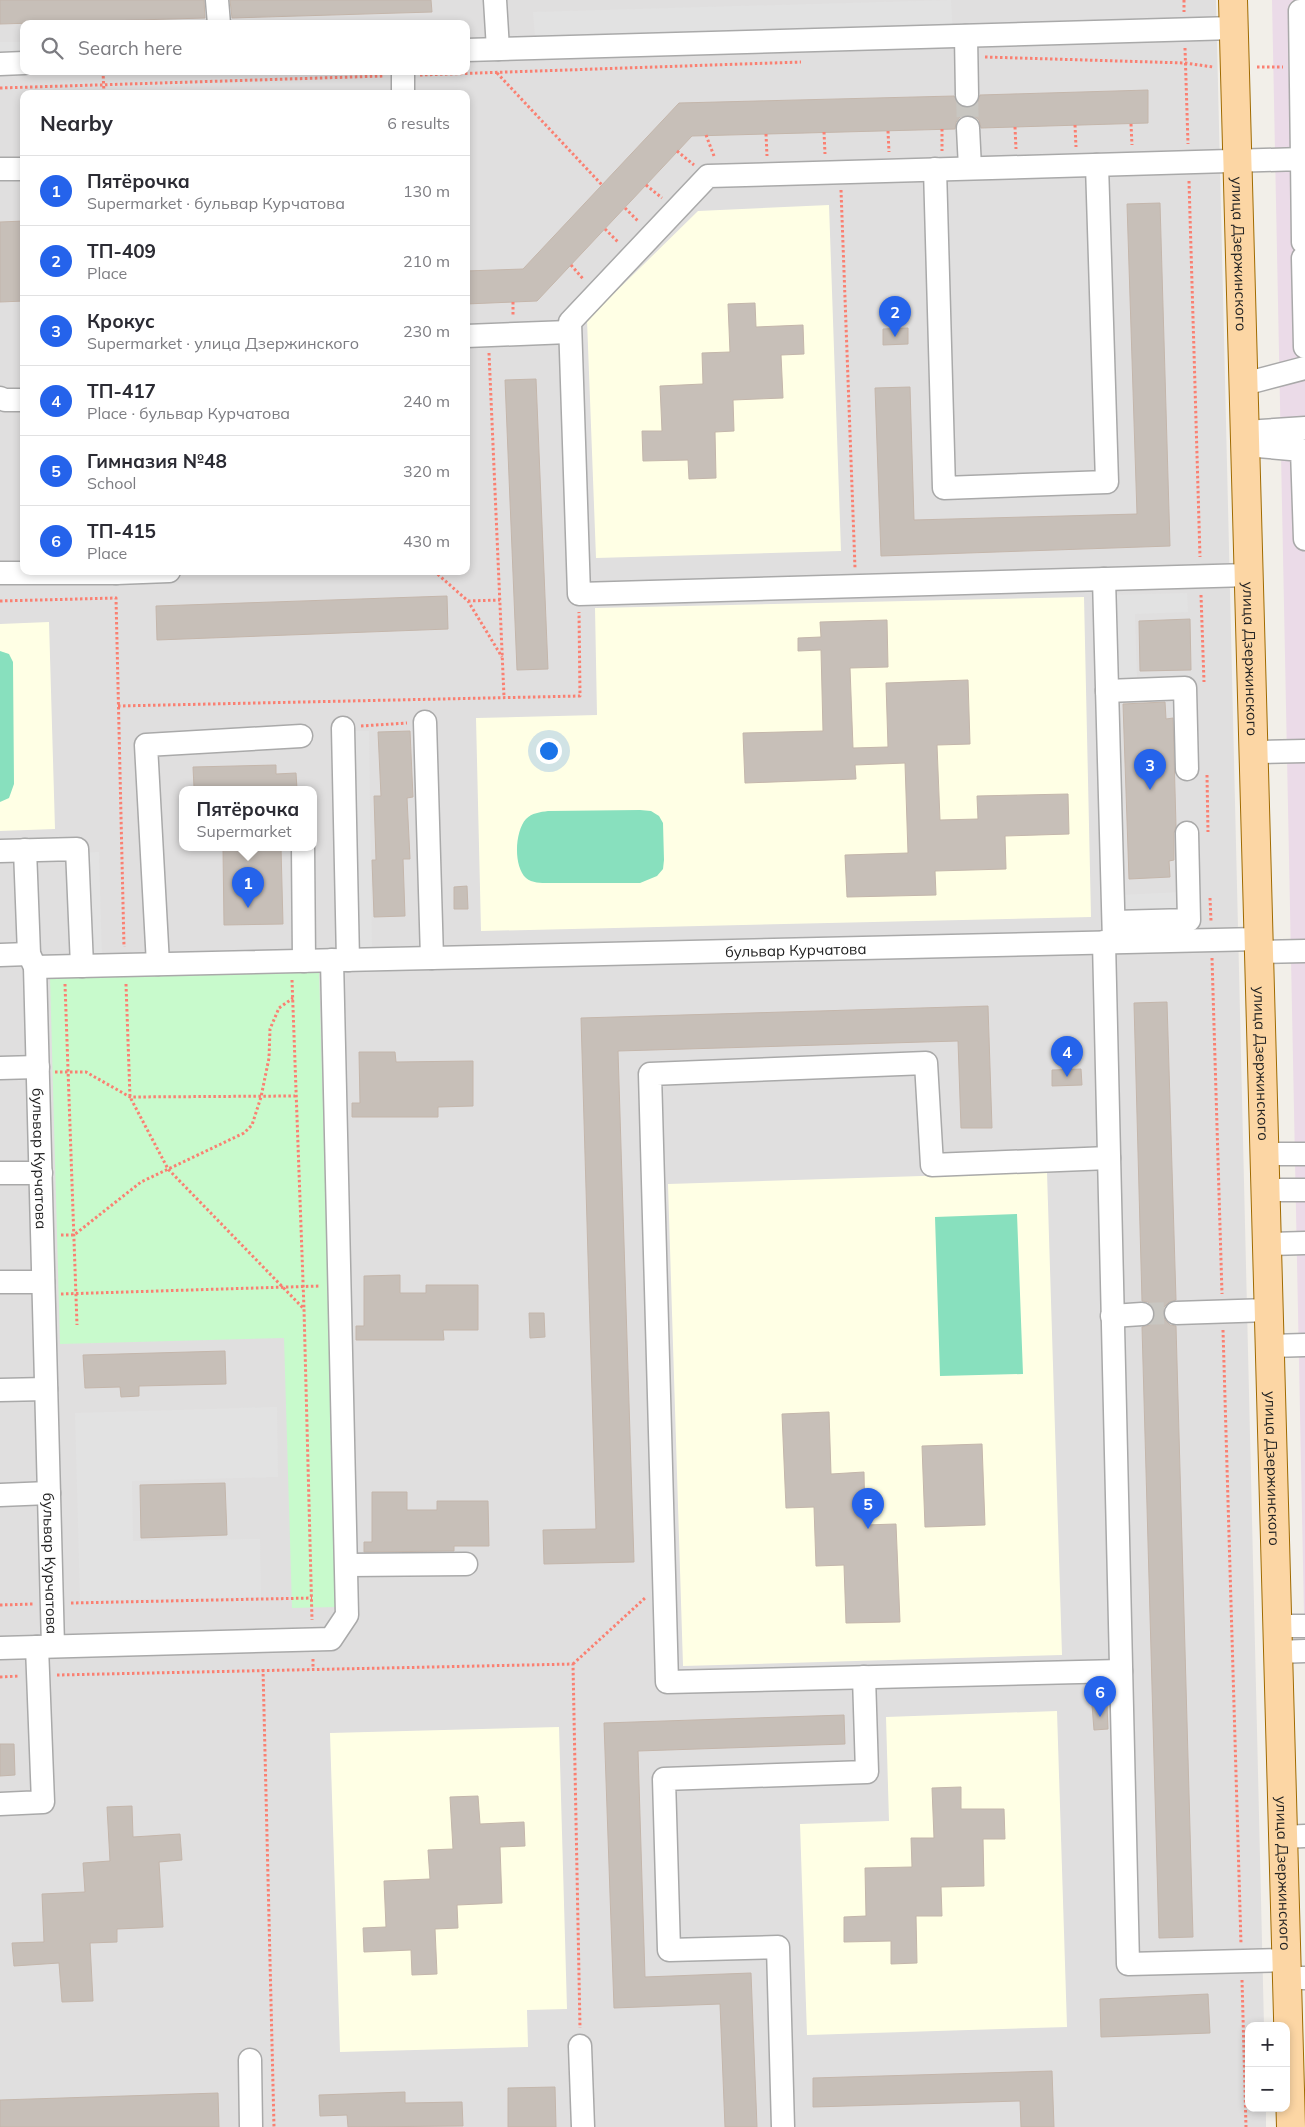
<!DOCTYPE html>
<html lang="en">
<head>
<meta charset="utf-8">
<style>
	body { margin:0; font-family:Mulish,sans-serif; background:#f7f7f7; color:#2b2b33 }
	.controls { position:absolute; right:15px; bottom:15px; display:grid; overflow:hidden; border-radius:10px; box-shadow:0 2px 8px #0003 }
	.controls button { width:45px; height:45px; display:grid; place-items:center; padding:0; border:0; border-bottom:1px solid #e1e1e2; background:#fff; color:#2b2b33; font:25px sans-serif }
	.you { position:absolute; left:548px; top:750px; width:18px; height:18px; margin:-12px; border:4px solid #fff; border-radius:50%; background:#1a73e8; box-shadow:0 0 0 8px #1a73e833 }
	.badge { display:grid; place-items:center; width:32px; height:32px; border-radius:50%; background:#2563eb; color:#fff; font-size:16px; font-weight:700 }
	.pin { position:absolute; translate:-50% -41px; filter:drop-shadow(0 1px 2px #0008) }
	.pin::after { content:''; position:absolute; top:26px; width:18px; height:15px; background:inherit; clip-path:polygon(0 0,100% 0,50% 100%) }
	.popup { position:absolute; left:179px; top:786px; width:138px; height:65px; box-sizing:border-box; display:grid; place-content:center; border-radius:10px; background:#fff; filter:drop-shadow(0 1px 4px #0005); font-size:16px; white-space:nowrap; color:#7c7c81 }
	.popup b { font-size:19px; color:#2b2b33 }
	.popup::after { content:''; position:absolute; left:50%; top:100%; margin-left:-10px; border:10px solid transparent; border-top-color:#fff }
	.list { margin:0; padding:0; list-style:none }
	h2 { display:flex; justify-content:space-between; align-items:center; height:65px; margin:0; padding:0 20px; font-size:21px }
	h2 small { font-size:16px; font-weight:400; color:#7c7c81 }
	.list li { display:grid; grid-template-columns:32px 1fr auto; gap:15px; align-items:center; box-sizing:border-box; height:70px; padding:0 20px; border-top:1px solid #e1e1e2 }
	.list b { display:block; font-size:19px; white-space:nowrap }
	.list p { margin:0; font-size:16px; white-space:nowrap; color:#7c7c81 }
	.list em { font-size:16px; font-style:normal; color:#7c7c81 }
	.icon { flex:none; width:28px; height:28px; fill:none; stroke:currentColor; stroke-width:2; stroke-linecap:round; stroke-linejoin:round }
	.map { position:relative; flex:none; width:1305px; height:2127px; overflow:hidden }
	.search { position:absolute; background:#fff; box-shadow:0 2px 8px #0003; left:20px; top:20px; width:450px; height:55px; display:flex; align-items:center; gap:12px; box-sizing:border-box; padding:0 18px; border-radius:10px; color:#7c7c81; font-size:19px }
	.panel { position:absolute; background:#fff; box-shadow:0 2px 8px #0003; left:20px; top:90px; width:450px; height:485px; border-radius:10px }
	.map>svg:first-child { display:block }
	.residential { fill:#e0dfdf; fill-rule:evenodd }
	.industrial { fill:#ebdbe8 }
	.education { fill:#ffffe5 }
	.park { fill:#c8facc }
	.pitch { fill:#88e0be }
	.parking { fill:#e2e2e2 }
	.building { fill:#c7bfb8; stroke:#c4b6ab }
	.lines { fill:none; stroke-linecap:round; stroke-linejoin:round }
	.minor-tunnel { stroke:#c8c6c1; stroke-width:22; stroke-dasharray:22 11; stroke-linecap:butt }
	.minor-casing { stroke:#a9a9a9; stroke-width:25 }
	.major-casing { stroke:#a06b00; stroke-width:30 }
	.path { stroke:#fa8072; stroke-width:3; stroke-dasharray:2.5 2.5; stroke-linecap:butt }
	.minor { stroke:#fff; stroke-width:22 }
	.major { stroke:#fcd6a4; stroke-width:28 }
	.labels { text-anchor:middle; dominant-baseline:central; stroke-width:4.5; stroke-linejoin:round; paint-order:stroke }
	.street-label { font-size:15px; fill:#222; stroke:#fff }
</style>
</head>
<body>
<div class="map">
<svg width="1305" height="2127" viewBox="0 0 1305 2127">
	<rect width="100%" height="100%" fill="#f2efe9"/>
	<path class="residential" d="M0,0H1216L1264,2026H1249V2108H1266V2127H0ZM24,24H466V71H24ZM24,94H466V571H24ZM183,789H313V847H183Z"/>
	<path class="industrial" d="M1272,0H1305V1665Z"/>
	<path class="education" d="M829,205L841,551L596,558L587,320L698,211Z
		M1084,597L1091,917L481,931L476,718L597,715L595,608Z
		M49,622L55,829L0,831V624Z
		M1047,1172L1062,1655L683,1666L668,1184Z
		M1057,1711L1067,2027L807,2035L800,1824L889,1821L886,1717Z
		M559,1727L567,2009L527,2010L528,2047L340,2052L330,1733Z"/>
	<path class="park" d="M319,969L337,1607L292,1608L284,1338L60,1344L50,977Z"/>
	<path class="pitch" d="M0,651L9,654L13,662L14,784L9,798L0,802Z
		M640,810L651,811L659,816L663,823L664,860L663,869L657,876L640,883H548C541,883 532,883 526,878C513,866 515,831 526,819C532,813 540,812 548,811Z
		M1017,1214L1023,1374L940,1376L935,1217Z"/>
	<path class="parking" d="M951,0L953,36L536,48L533,12Z
		M0,42H24V57L0,58Z
		M1187,593L1188,612L1135,614L1137,679H1114L1111,595Z
		M337,731H369L372,951H340Z
		M1196,833L1199,927L1119,930V895L1182,892Z
		M99,852L102,958L70,959L66,853Z
		M277,1407L278,1477L132,1481L133,1541L260,1539L261,1597L80,1601L75,1413Z"/>
	<path class="building" d="M0,0H204L205,18L0,24Z
		M230,0H431L432,12L232,18Z
		M1148,90V123L981,128L979,120L974,116L968,115L960,117L956,122L955,129L692,136L537,301L466,304V271L523,269L679,103L954,96L960,106L968,108L974,106L978,102L980,95Z
		M1160,203L1170,546L881,556L875,388L910,387L914,520L1137,514L1127,204Z
		M24,221V301L0,302V222Z
		M755,303L756,327L803,325L804,354L781,355L783,398L733,400L734,431L715,432L716,478L689,479L688,460L643,461L642,431H662L660,386L703,384L702,353L730,352L728,304Z
		M908,328V344L883,345V329Z
		M536,379L548,669L517,670L505,380Z
		M447,596L448,629L157,640L156,606Z
		M1190,619L1191,670L1140,671L1139,621Z
		M887,620L888,667L850,668L853,748L888,747L886,683L968,680L970,744L937,745L940,820L978,819L977,796L1068,794L1069,834L1005,836L1006,869L935,871L936,895L847,897L845,855L908,853L905,763L855,765L856,779L745,783L743,733L823,731L821,650L798,651V638L821,637L820,622Z
		M1165,702L1166,719L1173,718L1176,826L1174,833V860L1169,861L1170,877L1129,879L1123,704Z
		M410,731L413,797L407,798L410,859H403L405,916L374,917L372,860H376L374,796H381L378,732Z
		M276,765V774L296,773L297,789H203V787H194L193,767Z
		M281,848L283,924L224,925L223,849Z
		M467,886L468,909H454V887Z
		M1167,1002L1176,1300L1169,1302L1164,1307L1163,1313L1165,1320L1170,1325L1176,1326L1193,1937L1159,1938L1142,1327L1150,1325L1154,1320L1155,1314L1153,1306L1148,1302L1142,1301L1134,1003Z
		M988,1006L992,1128H961L958,1041L618,1051L634,1562L544,1564L543,1530L596,1529L581,1018Z
		M359,1052H395L396,1062L473,1061V1106L438,1107V1117H352V1103H360Z
		M1081,1069L1082,1085L1052,1086V1070Z
		M400,1275V1293H426V1285H478V1330H443L444,1340H356V1326H364V1276Z
		M529,1313H544L545,1337L530,1338Z
		M225,1351L226,1384L139,1386V1396L121,1397L120,1387L85,1388L83,1355Z
		M829,1412L831,1474L864,1472L865,1525L896,1524L900,1622L846,1623L844,1565L816,1566L814,1507L786,1508L782,1414Z
		M982,1444L985,1525L925,1527L922,1446Z
		M225,1483L227,1535L141,1538L140,1485Z
		M372,1492H407V1510H437V1501H488L489,1546H454V1551L364,1552V1542H372Z
		M1107,1704L1108,1729L1094,1730L1092,1705Z
		M844,1715L845,1744L638,1751L645,1977L751,1973L757,2127H725L720,2004L614,2008L604,1723Z
		M0,1744H14L15,1775L0,1776Z
		M961,1787V1809H1004L1005,1839H983L984,1886L941,1887L942,1916H916L917,1963L891,1964V1941L844,1942V1917L866,1916L865,1868L912,1867L911,1838H934L932,1788Z
		M478,1796L480,1824L524,1822L525,1846L500,1847L502,1903L457,1905L458,1928L435,1929L437,1974L412,1975L411,1950L364,1952L363,1928L386,1927L384,1881L430,1879L428,1850L453,1849L450,1797Z
		M132,1806L133,1837L180,1834L182,1860L159,1862L163,1927L117,1929V1942L90,1943L93,2001L62,2002L59,1963L14,1966L12,1943L44,1942L42,1894L85,1892L83,1863L110,1861L107,1807Z
		M1208,1994L1210,2033L1101,2037L1100,1999Z
		M1052,2071L1054,2127H1021L1020,2101L813,2107V2078Z
		M555,2087L556,2127H508V2088Z
		M405,2092V2103L462,2102L463,2126L348,2127L347,2115L320,2116L319,2095Z
		M218,2093L219,2127H0V2100Z"/>
	<g class="lines">
		<path class="minor-tunnel" d="M967,95L968,128
			M1142,1314L1176,1313"/>
		<defs>
			<g id="minor">
				<path d="M217,0L219,24"/>
				<path d="M495,0L498,49"/>
				<path d="M966,36L967,95"/>
				<path d="M466,50L1234,28"/>
				<path d="M0,64L24,63"/>
				<path d="M403,71V94"/>
				<path d="M968,128L970,168"/>
				<path d="M1302,159L1300,11H1305"/>
				<path d="M0,169H24"/>
				<path d="M935,169L944,488L1107,482L1097,165"/>
				<path d="M1303,258L1305,347"/>
				<path d="M466,336L569,332"/>
				<path d="M1244,384L1305,368"/>
				<path d="M0,398L5,400H24"/>
				<path d="M1246,432L1305,428"/>
				<path d="M1246,445L1302,450L1305,539"/>
				<path d="M116,571V573L169,571"/>
				<path d="M0,573H116"/>
				<path d="M1249,575L579,594L570,322L708,176L1302,159L1303,242"/>
				<path d="M1104,579L1114,942"/>
				<path d="M1107,691L1185,688L1187,769"/>
				<path d="M425,722L432,958"/>
				<path d="M343,728L348,960"/>
				<path d="M1254,752L1305,751"/>
				<path d="M303,847L304,961"/>
				<path id="s1" d="M25,850L29,954L35,967L53,1646"/>
				<path d="M0,851L77,849L82,966"/>
				<path d="M1114,922L1189,920L1187,833"/>
				<path d="M1104,942L1128,1964L1287,1960"/>
				<path d="M1259,952L1305,951"/>
				<path d="M0,955L29,954"/>
				<path d="M158,964L146,745L301,736"/>
				<path id="s2" d="M35,967L1259,939"/>
				<path d="M0,1068L38,1067"/>
				<path d="M1265,1154H1305"/>
				<path d="M1109,1158L932,1165L926,1063L650,1074L667,1682L1121,1671"/>
				<path d="M0,1173H41"/>
				<path d="M1266,1190H1305"/>
				<path d="M1267,1244L1305,1243"/>
				<path d="M0,1282H43"/>
				<path d="M1176,1313L1269,1310"/>
				<path d="M1112,1316L1142,1314"/>
				<path d="M1270,1346L1305,1345"/>
				<path d="M0,1390L46,1389"/>
				<path d="M0,1495L49,1493"/>
				<path d="M347,1565L466,1564"/>
				<path d="M1278,1626H1305"/>
				<path d="M0,1648L331,1639L347,1615L332,960"/>
				<path d="M1278,1652L1305,1651"/>
				<path d="M0,1804L43,1802L37,1647"/>
				<path d="M1283,1837L1305,1836"/>
				<path d="M1287,1978H1305"/>
				<path d="M580,2046L583,2127"/>
				<path d="M250,2060L251,2127"/>
				<path d="M783,2127L778,1947L669,1950L664,1779L867,1772L864,1677"/>
			</g>
			<g id="major">
				<path id="s3" d="M1233,0L1291,2127"/>
			</g>
		</defs>
		<use href="#minor" class="minor-casing"/>
		<use href="#major" class="major-casing"/>
		<path class="path" d="M1184,0V12
			M1185,48L1188,144
			M985,57L1185,63L1213,67
			M1257,67H1283
			M103,71L104,94
			M497,73L602,185
			M420,75L801,62
			M0,88L384,76
			M1131,124L1132,145
			M1075,125L1076,147
			M1015,127L1016,149
			M942,129V151
			M888,131L889,152
			M824,132L825,154
			M766,134L767,156
			M706,135L714,156
			M677,151L694,165
			M1189,181L1200,557
			M646,185L662,198
			M841,190L855,568
			M625,208L639,222
			M605,229L619,243
			M571,265L584,280
			M513,302V316
			M489,353L504,697
			M434,571L468,601L502,657
			M1201,595L1204,682
			M0,601L116,598L124,947
			M468,601L500,600
			M118,706L580,696L579,612
			M361,726L407,723
			M1207,775L1208,832
			M1210,898L1211,921
			M1212,958L1222,1294
			M292,980L304,1309
			M65,984L77,1325
			M126,984L130,1097L168,1169L304,1309L312,1620
			M55,1072H86L130,1097L295,1096
			M61,1235H74L141,1182L244,1133L252,1125L261,1097L269,1058L270,1029L279,1008L293,998
			M61,1294L320,1286
			M1223,1330L1241,1944
			M71,1603L312,1598
			M0,1605L34,1604
			M313,1659V1668
			M573,1664L645,1598
			M263,1669L274,2127
			M57,1675L573,1664L580,2028
			M0,1677L20,1676
			M1242,1980L1246,2127"/>
		<use href="#minor" class="minor"/>
		<use href="#major" class="major"/>
	</g>
	<g class="labels">
		<g class="street-label">
			<text stroke="none"><textPath href="#s3" startOffset="254">улица Дзержинского</textPath></text>
			<text stroke="none"><textPath href="#s3" startOffset="659">улица Дзержинского</textPath></text>
			<text stroke="none"><textPath href="#s2" startOffset="761">бульвар Курчатова</textPath></text>
			<text stroke="none"><textPath href="#s3" startOffset="1064">улица Дзержинского</textPath></text>
			<text stroke="none"><textPath href="#s1" startOffset="310">бульвар Курчатова</textPath></text>
			<text stroke="none"><textPath href="#s3" startOffset="1469">улица Дзержинского</textPath></text>
			<text stroke="none"><textPath href="#s1" startOffset="715">бульвар Курчатова</textPath></text>
			<text stroke="none"><textPath href="#s3" startOffset="1874">улица Дзержинского</textPath></text>
		</g>
	</g>
</svg>
<div class="controls">
<button>+</button>
<button>−</button>
</div>
<div class="you"></div>
<div class="pin badge" style="left:248px;top:908px">1</div>
<div class="popup"><b>Пятёрочка</b>Supermarket</div>
<div class="pin badge" style="left:895px;top:337px">2</div>
<div class="pin badge" style="left:1150px;top:790px">3</div>
<div class="pin badge" style="left:1067px;top:1077px">4</div>
<div class="pin badge" style="left:868px;top:1529px">5</div>
<div class="pin badge" style="left:1100px;top:1717px">6</div>
<div class="search"><svg class="icon" aria-label="search" viewBox="0 0 24 24"><circle cx="10" cy="10" r="6"/><path d="M15 15l6 6"/></svg>Search here</div>
<section class="panel">
<h2>Nearby<small>6 results</small></h2>
<ul class="list">
<li><span class="badge">1</span><div><b>Пятёрочка</b><p>Supermarket · бульвар Курчатова</p></div><em>130 m</em></li>
<li><span class="badge">2</span><div><b>ТП-409</b><p>Place</p></div><em>210 m</em></li>
<li><span class="badge">3</span><div><b>Крокус</b><p>Supermarket · улица Дзержинского</p></div><em>230 m</em></li>
<li><span class="badge">4</span><div><b>ТП-417</b><p>Place · бульвар Курчатова</p></div><em>240 m</em></li>
<li><span class="badge">5</span><div><b>Гимназия №48</b><p>School</p></div><em>320 m</em></li>
<li><span class="badge">6</span><div><b>ТП-415</b><p>Place</p></div><em>430 m</em></li>
</ul>
</section>
</div>
</body>
</html>
